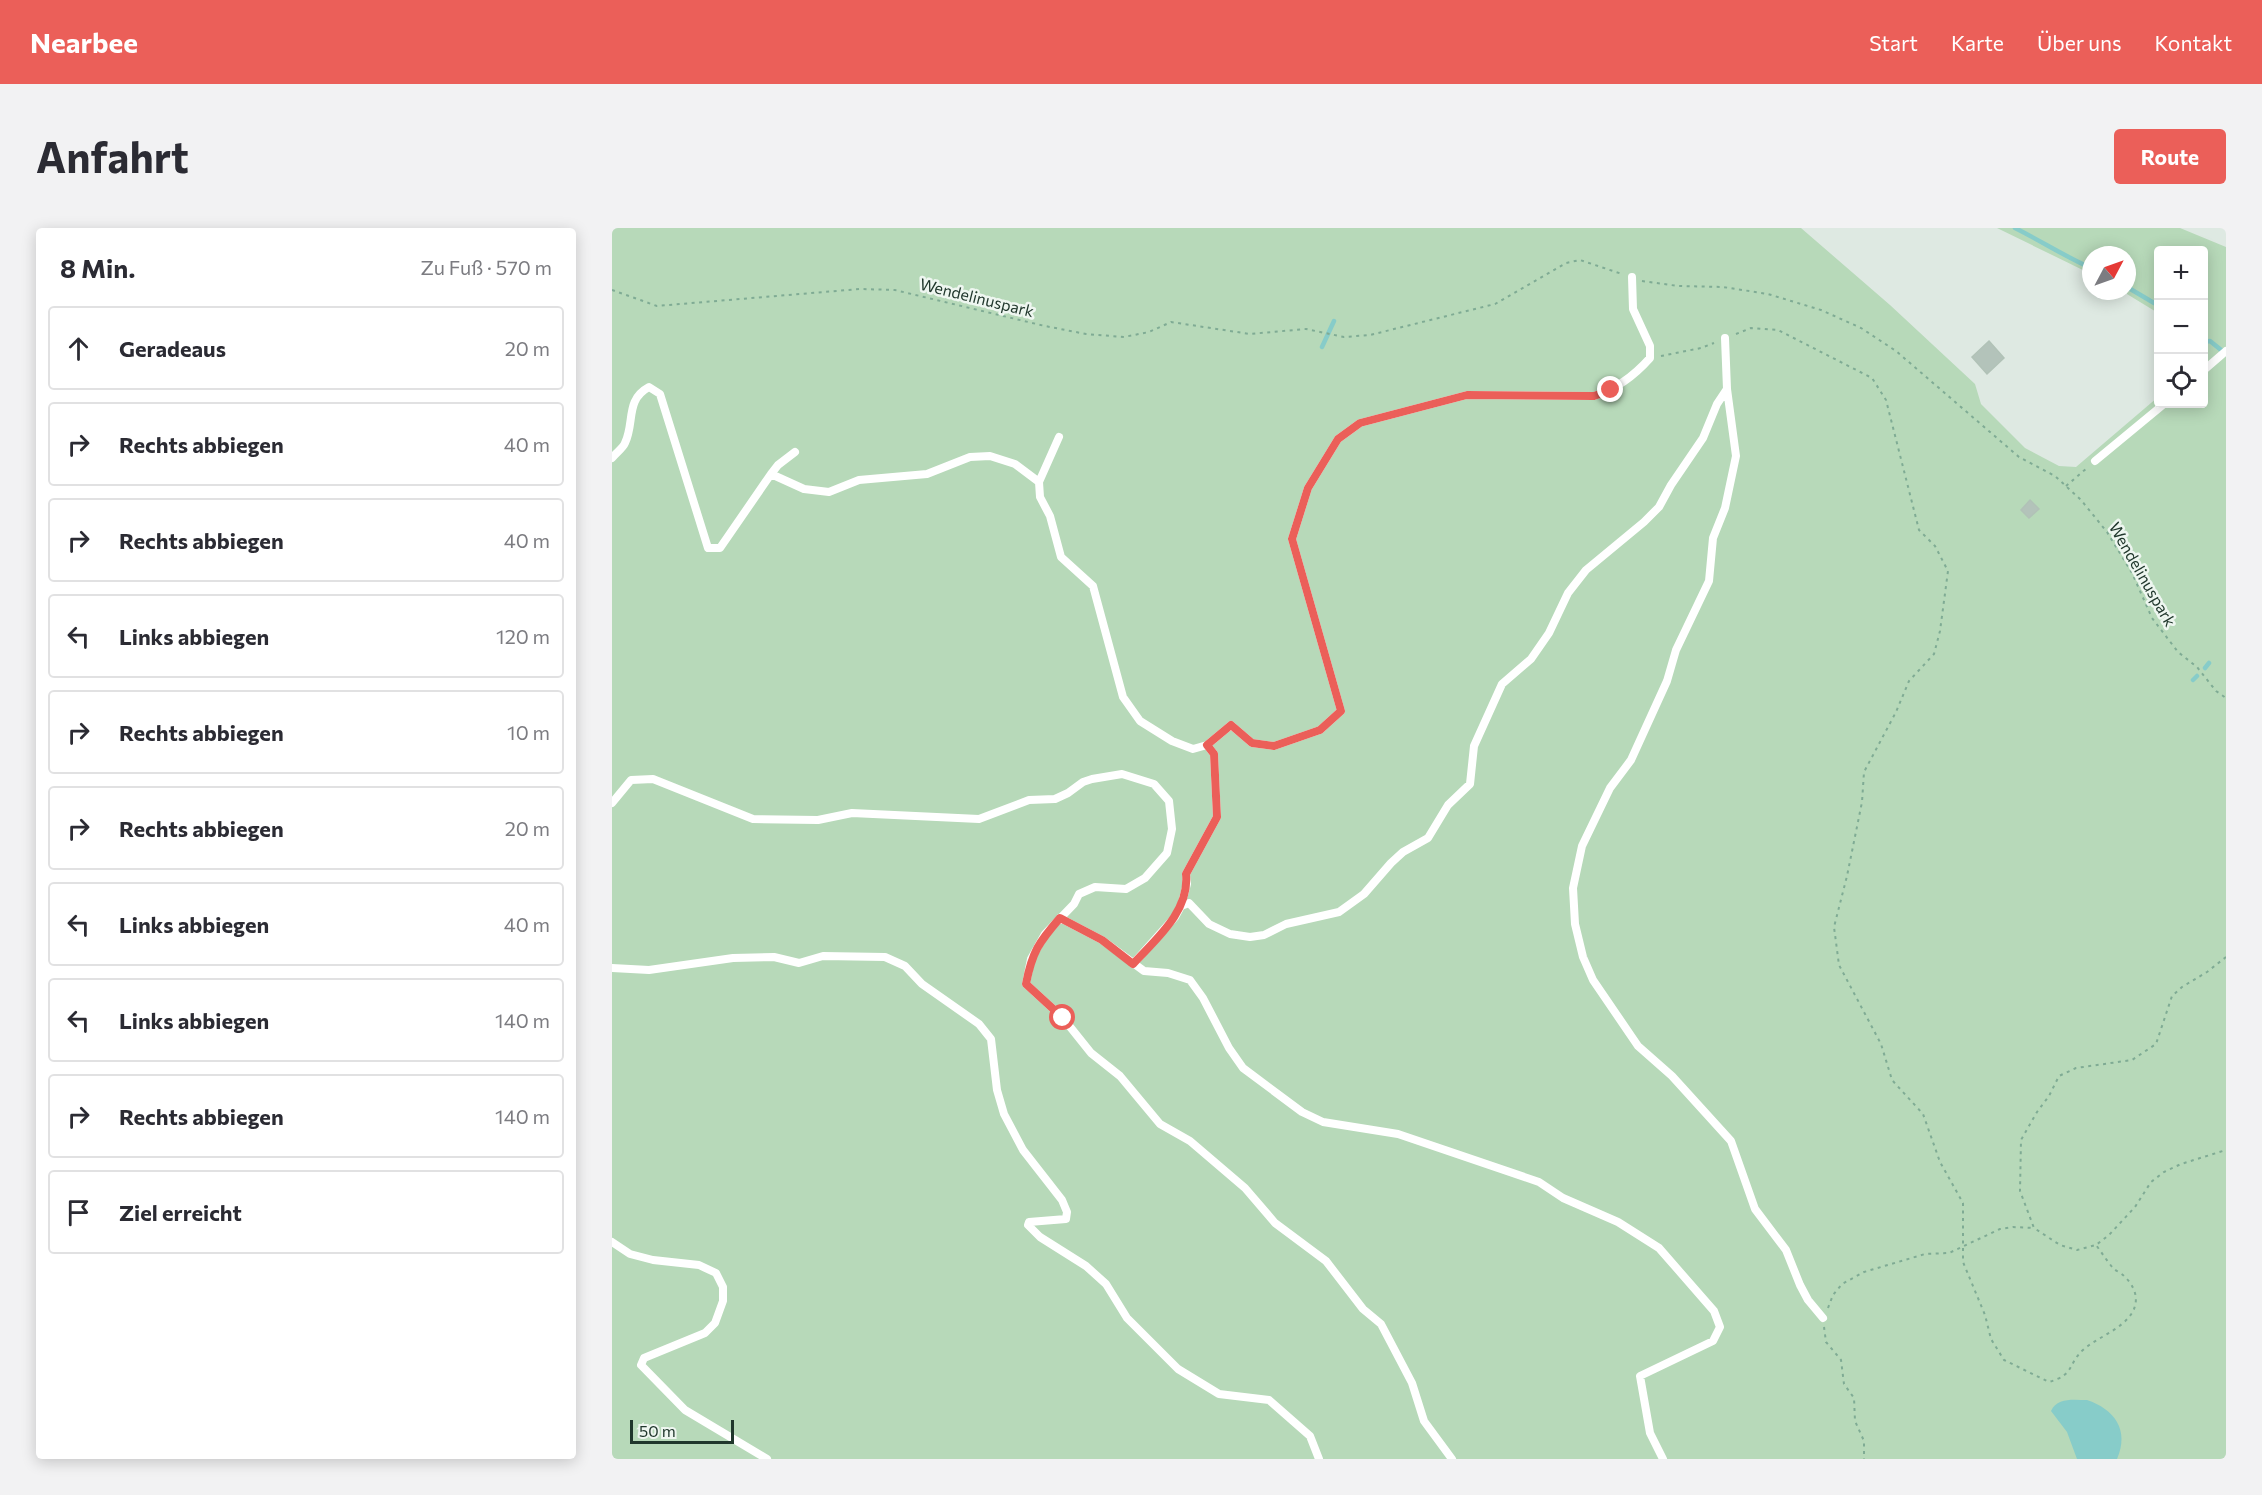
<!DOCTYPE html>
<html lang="de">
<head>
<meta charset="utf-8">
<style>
	body { margin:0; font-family:Commissioner,sans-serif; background:#f2f2f3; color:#2b2b33 }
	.controls { position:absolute; right:18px; top:18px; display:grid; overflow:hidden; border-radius:6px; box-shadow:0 3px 15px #0003 }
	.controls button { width:54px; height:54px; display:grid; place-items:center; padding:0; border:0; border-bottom:2px solid #e1e1e2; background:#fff; color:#2b2b33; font:30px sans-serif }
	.compass { position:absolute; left:1470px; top:18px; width:54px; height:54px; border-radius:50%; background:#fff; box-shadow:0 3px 15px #0003; rotate:49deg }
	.scale { position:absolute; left:18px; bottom:15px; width:104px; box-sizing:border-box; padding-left:6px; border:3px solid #20372c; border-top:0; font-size:16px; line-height:21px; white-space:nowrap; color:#20372c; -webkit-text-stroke:4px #eef6f0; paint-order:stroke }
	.stop { position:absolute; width:18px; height:18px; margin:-14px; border:4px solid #eb5f59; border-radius:50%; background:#fff }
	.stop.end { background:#eb5f59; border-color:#fff; box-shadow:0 2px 6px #0008 }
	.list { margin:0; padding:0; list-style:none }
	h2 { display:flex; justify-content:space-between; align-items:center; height:78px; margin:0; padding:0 24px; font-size:26px }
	h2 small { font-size:20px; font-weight:400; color:#7c7c81 }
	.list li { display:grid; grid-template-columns:39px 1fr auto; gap:18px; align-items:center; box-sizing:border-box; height:84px; margin:0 12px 12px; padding:0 12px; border:2px solid #e1e1e2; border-radius:6px }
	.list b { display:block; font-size:22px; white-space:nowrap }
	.list em { font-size:20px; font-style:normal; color:#7c7c81 }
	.icon { flex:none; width:33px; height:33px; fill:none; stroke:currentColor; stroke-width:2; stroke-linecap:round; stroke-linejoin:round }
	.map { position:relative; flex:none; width:1614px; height:1231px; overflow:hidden; border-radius:6px }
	header { display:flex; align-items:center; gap:36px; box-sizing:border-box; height:84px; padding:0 30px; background:#eb5f59; color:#fff }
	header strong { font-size:28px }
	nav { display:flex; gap:33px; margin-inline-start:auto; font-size:21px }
	.intro { display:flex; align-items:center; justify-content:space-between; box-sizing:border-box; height:144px; padding:0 36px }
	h1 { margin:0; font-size:42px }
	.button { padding:15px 27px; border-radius:6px; background:#eb5f59; color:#fff; font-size:21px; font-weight:700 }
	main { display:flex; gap:36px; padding:0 36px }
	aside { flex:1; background:#fff; border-radius:6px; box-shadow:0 3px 15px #0003 }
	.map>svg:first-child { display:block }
	.green { fill:#b7d9b9 }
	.water { fill:#87ccc9 }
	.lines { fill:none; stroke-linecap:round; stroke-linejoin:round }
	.stream { stroke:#87ccc9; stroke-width:4.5 }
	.building { fill:#b3c3ba; stroke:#b1c2b7; stroke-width:1.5 }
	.path { stroke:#7fab94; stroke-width:2; stroke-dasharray:3 4.5; stroke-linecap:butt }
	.lane { stroke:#fff; stroke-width:8 }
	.route { stroke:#eb5f59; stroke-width:8 }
	.labels { text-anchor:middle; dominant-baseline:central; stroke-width:5; stroke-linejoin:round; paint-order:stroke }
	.street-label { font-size:16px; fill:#20372c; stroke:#eef6f0 }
</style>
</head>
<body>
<header>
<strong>Nearbee</strong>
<nav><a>Start</a><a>Karte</a><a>Über uns</a><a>Kontakt</a></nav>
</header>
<div class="intro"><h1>Anfahrt</h1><a class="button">Route</a></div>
<main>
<aside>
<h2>8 Min.<small>Zu Fuß · 570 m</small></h2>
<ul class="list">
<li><svg class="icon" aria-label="ahead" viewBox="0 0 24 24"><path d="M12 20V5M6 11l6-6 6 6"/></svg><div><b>Geradeaus</b></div><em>20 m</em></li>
<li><svg class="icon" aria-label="right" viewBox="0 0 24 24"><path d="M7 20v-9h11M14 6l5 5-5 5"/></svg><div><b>Rechts abbiegen</b></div><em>40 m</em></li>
<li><svg class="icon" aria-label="right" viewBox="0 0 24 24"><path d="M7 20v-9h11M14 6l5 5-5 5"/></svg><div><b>Rechts abbiegen</b></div><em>40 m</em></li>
<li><svg class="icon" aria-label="left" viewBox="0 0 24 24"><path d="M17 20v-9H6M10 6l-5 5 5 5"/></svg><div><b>Links abbiegen</b></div><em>120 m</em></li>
<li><svg class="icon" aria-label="right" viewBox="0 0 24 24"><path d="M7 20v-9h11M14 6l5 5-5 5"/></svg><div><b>Rechts abbiegen</b></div><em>10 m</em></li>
<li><svg class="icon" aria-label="right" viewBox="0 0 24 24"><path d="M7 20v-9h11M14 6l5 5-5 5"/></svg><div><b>Rechts abbiegen</b></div><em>20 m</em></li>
<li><svg class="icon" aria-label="left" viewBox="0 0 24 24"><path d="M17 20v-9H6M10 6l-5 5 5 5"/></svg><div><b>Links abbiegen</b></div><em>40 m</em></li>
<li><svg class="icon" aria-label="left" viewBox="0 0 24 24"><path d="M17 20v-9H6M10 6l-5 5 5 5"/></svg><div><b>Links abbiegen</b></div><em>140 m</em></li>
<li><svg class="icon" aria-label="right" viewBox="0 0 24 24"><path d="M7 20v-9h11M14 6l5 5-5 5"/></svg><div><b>Rechts abbiegen</b></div><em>140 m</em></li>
<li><svg class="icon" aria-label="arrive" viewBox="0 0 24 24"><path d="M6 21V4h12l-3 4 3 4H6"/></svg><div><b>Ziel erreicht</b></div></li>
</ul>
</aside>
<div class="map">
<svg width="1614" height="1231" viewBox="0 0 1614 1231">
	<rect width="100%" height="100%" fill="#dee9e2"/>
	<path class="green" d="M0,0H1189L1278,77L1363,156L1369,176L1413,220L1447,238L1464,239L1546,169V176H1592V131L1595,128V122L1592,118V22H1546V85L1510,63H1515V27H1479V46L1385,0H1568L1614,19V1231H0Z"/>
	<path class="water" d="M1475,1172C1502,1181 1518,1202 1505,1231H1465L1455,1204L1439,1183C1445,1169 1462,1172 1475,1172Z"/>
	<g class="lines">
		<path class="stream" d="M1403,0C1429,13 1452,28 1479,40
			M1515,59L1542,75L1546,74
			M1592,114L1598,113L1614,126
			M710,119L722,93
			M1593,440L1597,435
			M1581,452L1585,448"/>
	</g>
	<path class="building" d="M1377,113L1392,130L1375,146L1360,129Z
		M1418,272L1427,281L1417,290L1409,282Z"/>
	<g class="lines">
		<path class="path" d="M1030,53L1066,58L1111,59L1156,66L1209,82L1249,100L1284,123L1407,229L1443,248L1469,272L1495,304L1520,345L1540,390L1566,424L1585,439L1604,463L1614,470
			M0,62L45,78L248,61L283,62L433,98L474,106L512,109L537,104L559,94L638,106L694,101L732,109L758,107L883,76L954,35L968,32L1010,46
			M1124,106L1139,100L1166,102L1260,150L1274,172L1307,302L1323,318L1336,343L1328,403L1322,426L1297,453L1284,484L1252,544L1250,574L1235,648L1222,699L1227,737L1269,816L1280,852L1311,886L1328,934L1351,975V1034L1373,1087L1379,1111L1392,1132L1437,1154C1464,1146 1455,1136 1472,1121C1484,1111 1500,1105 1511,1095C1528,1081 1528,1063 1512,1048C1509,1045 1504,1043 1501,1040C1495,1033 1490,1025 1484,1017
			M1049,128L1089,120L1102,115
			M1454,258L1475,240
			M1614,729L1595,744L1570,759L1560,768L1544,816L1520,832L1464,840L1447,848L1437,868L1425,884L1409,912L1408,963L1422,1000L1448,1017L1465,1022L1484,1017L1497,1007L1523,979L1539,954L1552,944L1569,936L1614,922
			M1216,1080L1221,1067L1230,1056L1252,1044L1313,1026L1337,1025L1388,1001L1401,999L1422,1000
			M1212,1099L1214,1114L1229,1132L1232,1156L1242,1170L1243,1193L1252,1213V1231"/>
		<path class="lane" d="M1592,142L1614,123
			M1115,161L1124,228L1113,280L1101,310L1097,353L1064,422L1055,453L1019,532L998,560L970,618L961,660L963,696L971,729L981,752L1026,818L1060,848L1119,913L1143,981L1174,1022L1188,1057L1196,1072L1211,1090
			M0,230C4,225 11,220 13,215C23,194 13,172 37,159L48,166L96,320H108L159,246L192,261L217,264L247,252L315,246L358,229L378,228L403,236L427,254L428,269L438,288L449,329L481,358L511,469L528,493L560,513L581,521L595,517L602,526L605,589L574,646L575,656L569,678
			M1483,233L1552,176
			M159,246L166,237L183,224
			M427,254L447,209
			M595,517L619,497L640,515L662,518L708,502L729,483L680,311L696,260L726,211L748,195L855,167L982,168C1005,161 1022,148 1038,130V118L1021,81L1020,49
			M0,575L19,552L41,551L141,591L206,592L240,585L367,591L417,572L443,571L456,565L471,554L480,551L510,546L542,556L557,573L560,601L555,625L533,650L514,661L483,659L467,666L462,676L433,706L419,731L414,756L451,790L479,825L508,848L548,896L578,913L633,960L663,995L714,1033L751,1081L769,1096L800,1155L812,1193L840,1231
			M448,690L490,712L532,743L556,745L578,752L591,770L617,820L631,840L690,884L711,894L786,906L927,954L951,970L1006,994L1047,1020L1102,1083L1108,1099L1101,1113L1028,1148L1038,1205L1051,1231
			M521,736L563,689L569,678L577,675L597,696L618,706L638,709L652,707L674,696L727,684L752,666L779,635L791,624L816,610L836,577L858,556L862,518L890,456L919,431L937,405L956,365L974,342L1032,294L1047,279L1059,257L1091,210L1105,176L1115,161L1113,110
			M0,740L37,742L121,730L162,729L187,735L211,728L273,729L293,738L310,756L367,796L379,811L385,862L392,886L411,922L450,972L455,984L454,991L417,994L416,997L428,1009L474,1038L494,1056L515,1090L566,1141L607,1166L657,1172L698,1208L707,1231
			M0,1014L18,1026L41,1032L87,1037L104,1045L111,1059V1073L103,1095L93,1105L32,1130L29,1137L73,1182L155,1231"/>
	</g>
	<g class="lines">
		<path class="route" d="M451,790L414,756C420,724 427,714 448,690L490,712L521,736C544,711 578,683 574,646L605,589L602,526L595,517L619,497L640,515L662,518L708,502L729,483L680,311L696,260L726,211L748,195L855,167L982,168L999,162"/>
	</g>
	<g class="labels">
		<g class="street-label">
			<text transform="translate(365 69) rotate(14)">Wendelinuspark</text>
			<text transform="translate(1531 346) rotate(60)">Wendelinuspark</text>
		</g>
	</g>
</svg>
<div class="controls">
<button>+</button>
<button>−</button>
<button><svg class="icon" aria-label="locate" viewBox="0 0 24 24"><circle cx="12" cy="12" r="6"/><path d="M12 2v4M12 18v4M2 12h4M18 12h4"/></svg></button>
</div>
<svg class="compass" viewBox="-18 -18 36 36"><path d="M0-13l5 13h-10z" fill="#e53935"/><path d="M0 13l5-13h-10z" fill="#7c7c81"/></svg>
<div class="scale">50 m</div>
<div class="stop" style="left:451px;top:790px"></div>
<div class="stop end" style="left:999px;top:162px"></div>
</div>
</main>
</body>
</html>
